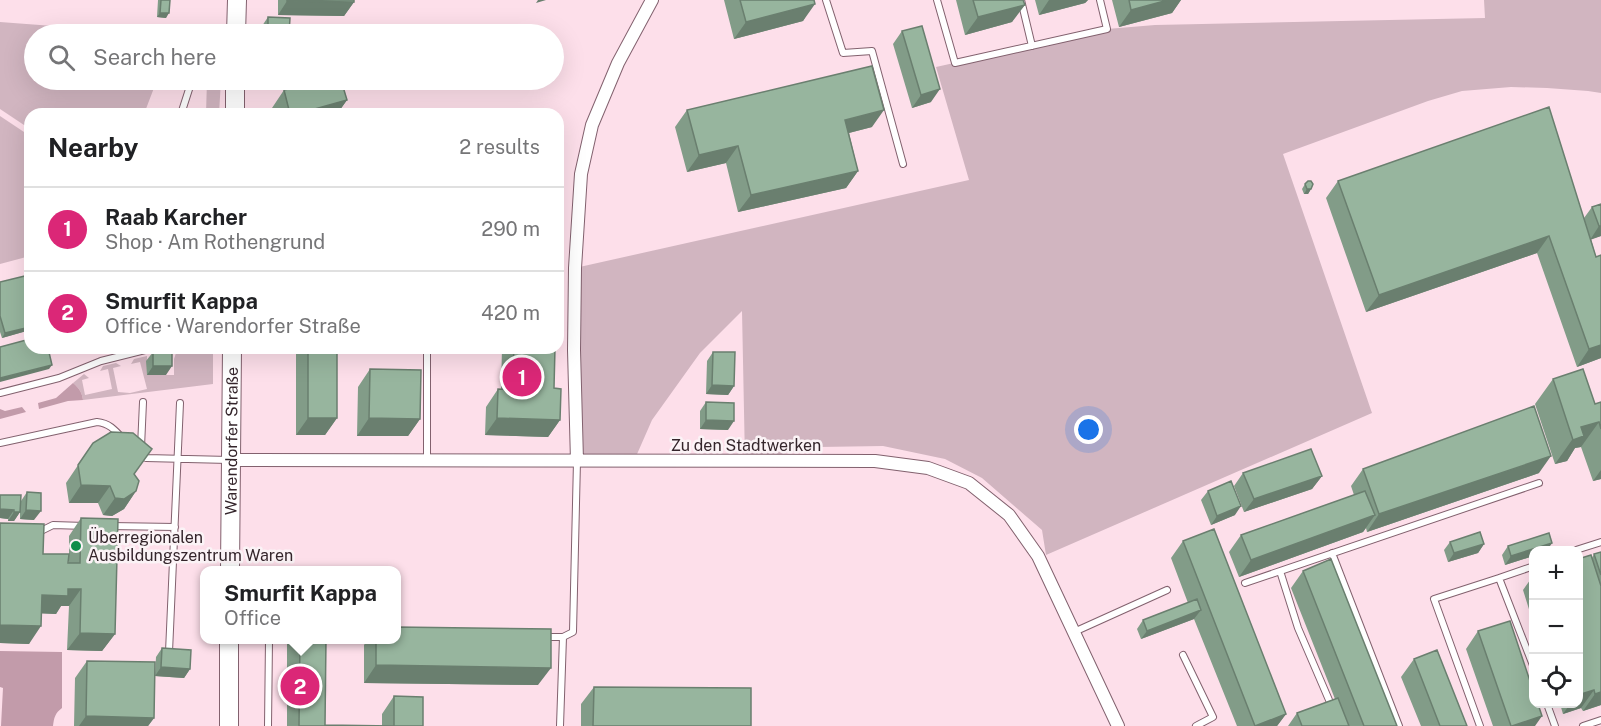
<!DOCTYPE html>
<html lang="en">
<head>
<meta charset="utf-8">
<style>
	body { margin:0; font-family:"Public Sans",sans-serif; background:#f6f6f6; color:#202124 }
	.controls { position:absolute; right:18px; bottom:18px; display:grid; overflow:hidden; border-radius:12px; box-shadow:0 6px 24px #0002 }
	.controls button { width:54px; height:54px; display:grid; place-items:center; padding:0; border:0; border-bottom:2px solid #e0e0e0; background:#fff; color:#202124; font:30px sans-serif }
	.you { position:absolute; left:1089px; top:430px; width:21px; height:21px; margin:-15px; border:4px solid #fff; border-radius:50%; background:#1a73e8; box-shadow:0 0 0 9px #1a73e833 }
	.badge { display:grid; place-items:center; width:39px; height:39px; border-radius:50%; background:#db2777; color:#fff; font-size:20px; font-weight:700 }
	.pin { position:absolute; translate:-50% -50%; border:3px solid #fff; box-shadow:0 2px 6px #0006 }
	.popup { position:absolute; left:200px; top:566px; width:201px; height:78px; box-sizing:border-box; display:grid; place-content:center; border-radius:12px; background:#fff; filter:drop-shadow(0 2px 4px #0005); font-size:20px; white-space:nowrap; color:#757577 }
	.popup b { font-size:22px; color:#202124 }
	.popup::after { content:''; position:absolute; left:50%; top:100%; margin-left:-12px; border:12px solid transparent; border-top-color:#fff }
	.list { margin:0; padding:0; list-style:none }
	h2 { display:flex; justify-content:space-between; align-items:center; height:78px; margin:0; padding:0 24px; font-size:26px }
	h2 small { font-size:20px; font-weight:400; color:#757577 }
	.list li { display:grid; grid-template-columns:39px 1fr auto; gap:18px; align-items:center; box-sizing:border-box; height:84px; padding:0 24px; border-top:2px solid #e0e0e0 }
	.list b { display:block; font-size:22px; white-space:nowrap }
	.list p { margin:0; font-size:20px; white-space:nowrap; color:#757577 }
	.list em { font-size:20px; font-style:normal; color:#757577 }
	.icon { flex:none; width:33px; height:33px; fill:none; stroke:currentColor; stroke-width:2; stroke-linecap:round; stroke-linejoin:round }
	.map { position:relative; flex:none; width:1601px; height:726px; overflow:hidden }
	.search { position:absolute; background:#fff; box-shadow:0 6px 24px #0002; left:24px; top:24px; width:540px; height:66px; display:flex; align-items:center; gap:15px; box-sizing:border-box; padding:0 21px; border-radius:33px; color:#757577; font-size:22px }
	.panel { position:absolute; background:#fff; box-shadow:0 6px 24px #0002; left:24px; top:108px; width:540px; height:246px; border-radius:18px }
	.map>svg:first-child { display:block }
	.green { fill:#d1b5c0 }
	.forest { fill:#c29baa }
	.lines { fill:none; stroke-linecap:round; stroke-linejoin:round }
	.lane-casing { stroke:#82616e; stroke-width:8 }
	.street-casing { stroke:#82616e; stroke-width:14 }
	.secondary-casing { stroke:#82616e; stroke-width:20 }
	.lane { stroke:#fff; stroke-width:6 }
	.street { stroke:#fff; stroke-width:12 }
	.secondary { stroke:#fff; stroke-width:18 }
	.wall { fill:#829c88 }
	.shaded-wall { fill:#6a7f6f }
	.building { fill:#97b59e; stroke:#6a7f6f; stroke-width:1.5 }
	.poi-dot { fill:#0f8e4a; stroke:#fbf3f6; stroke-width:2 }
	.labels { text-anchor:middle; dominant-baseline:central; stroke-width:5; stroke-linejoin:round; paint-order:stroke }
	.street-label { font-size:16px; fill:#34252b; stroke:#fbf3f6 }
	.poi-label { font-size:16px; fill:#34252b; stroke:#fbf3f6; text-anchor:start }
</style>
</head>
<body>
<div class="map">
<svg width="1601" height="726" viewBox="0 0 1601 726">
	<rect width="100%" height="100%" fill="#fddfea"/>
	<path class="green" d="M1484,0H1601V93L1588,91L1547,88L1511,87L1462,91L1428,101L1283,154L1372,413L1046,555L1042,530L982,478L945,459L883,446L819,447L745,461L742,311L700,353L652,420L634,461H577L575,268L969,180L936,67L1107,29L1155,25L1485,18Z
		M0,22L159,34H34V80H157L144,114H30V129L0,109Z
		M207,80H221L219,114H206Z
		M0,116L30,136V256L0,264Z
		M187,348H201L213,354V384L83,400C82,392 79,388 73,383L84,374L89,378L82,380L85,395L112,389L108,369L100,371L103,366L116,363L121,366L113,368L118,392L130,393L147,389L140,362L131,364L134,359L147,356V375H174V359L177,350Z"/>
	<path class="forest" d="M73,383C79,388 82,392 83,400L68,401L39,409L38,403L56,398Z
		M22,407L26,412L0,419V409L5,411Z
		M0,651L62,652V708C55,713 54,718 53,726H1L3,688L0,687Z"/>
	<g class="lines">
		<defs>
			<path id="lane" d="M826,0L843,53L872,51L903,164
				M937,0L955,63L1107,29L1100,0
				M1021,0L1032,46
				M181,114L192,80
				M0,393L59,378L101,361L153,348
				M0,443L97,422C109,423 115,430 123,439
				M141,447L143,402
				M138,454L146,458L229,460
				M427,461V348
				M110,526L175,527
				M37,533L53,525L85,526
				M1576,550L1601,542
				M1332,553L1399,726
				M1534,566L1499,578L1534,668
				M1280,571L1298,628L1332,707
				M1245,583L1539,483
				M1074,632L1167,590
				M544,637H563
				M169,652L180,403
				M1183,655L1213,717L1196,726
				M1547,704L1555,726
				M268,726L269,640
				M560,726L563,637L573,632L577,461
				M1480,726L1434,599L1499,578
				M1583,726L1601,720"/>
			<path id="street" d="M231,460L875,461L928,468L969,483L1009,515L1038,556L1118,726
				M577,461L574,350L575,268L581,174L592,125L618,63L652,0"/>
			<g id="secondary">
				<path d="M236,34L237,0"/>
				<path d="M235,114V80"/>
				<path id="s1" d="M230,570L232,348"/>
				<path d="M229,726V640"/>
			</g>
		</defs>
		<use href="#lane" class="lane-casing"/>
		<use href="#street" class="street-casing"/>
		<use href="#secondary" class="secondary-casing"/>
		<use href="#lane" class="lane"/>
		<use href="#street" class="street"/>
		<use href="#secondary" class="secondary"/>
	</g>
	<path class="wall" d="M158,0H170L166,18L157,17Z
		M278,0H354V2L344,16L278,15Z
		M724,0H814L803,21L734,39Z
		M956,0H1023L1012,22L965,35Z
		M1035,0H1088L1085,3L1039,15Z
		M1112,0H1181L1172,13L1119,27Z
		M268,17L289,34H262V26Z
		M902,31L931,102L912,108L893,44Z
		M284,90L347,100L337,114H274L272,108Z
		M687,110L872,127L849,133L858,171L846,188L738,212L726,163L687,172L675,127Z
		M1338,181L1584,218L1592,207L1601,204V236L1591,239L1596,257L1601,255V358L1577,367L1537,253L1366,312L1326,198Z
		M1305,184L1311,189L1308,194H1304L1302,189Z
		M0,282L30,330L2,338L0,332Z
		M298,348H337V418L325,435H296V350Z
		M502,348H555L554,388L560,420L548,437L485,435L486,407L498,389H501Z
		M153,352L166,375H147L146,361Z
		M713,352L734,386L728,395L706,394L707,361Z
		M370,369L420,419L408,436H357L358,387Z
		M1553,379L1595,404L1601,402V479L1593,481L1581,447L1575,448L1567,461L1555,464L1535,404Z
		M706,402L728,430L700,429V411Z
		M93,443L134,474L136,491L124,509L112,516L103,515L98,503H69L66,483Z
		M1363,469L1539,473L1367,532L1366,528L1363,532L1239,577L1229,552L1241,535L1354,495L1351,486Z
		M1243,473L1322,476L1312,489L1244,512L1234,486Z
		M1208,491L1235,515L1211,525L1201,500Z
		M27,492L34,520L20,519V512L14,521H8V519L0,518L21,501Z
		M81,518L115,634L102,651L67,650L69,606H61L56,614L41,613L29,644L0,643V523L43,554L69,563V536Z
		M1183,541L1286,714L1277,726H1237L1194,619L1141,639L1137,629L1143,620L1188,603L1171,558Z
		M1450,542L1484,544L1478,553L1448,562L1444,550Z
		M1552,543L1547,550H1533V556L1505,565L1502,555L1508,546Z
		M1601,552V705L1583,711L1581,708L1563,714L1560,704H1578L1592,558L1594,554Z
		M1303,571L1397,726H1288L1297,713L1335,699L1291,588Z
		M1533,576V622L1523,590Z
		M1478,631L1535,726H1493L1466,649Z
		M291,639H326L325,725L382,726V714L394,696L423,726H287V644Z
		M368,639H396L538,685L364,683V645Z
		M162,648L190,669L184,678L155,676L154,718L148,726H74L75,678L87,661L155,675L156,657Z
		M1414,659L1467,726H1421L1401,677Z
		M594,687L751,726H581V704Z"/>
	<path class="shaded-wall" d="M538,0H546L536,3Z
		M1049,0H1088L1085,3L1039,15Z
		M1168,0H1181L1172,13L1119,27L1131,10Z
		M287,1L354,2L344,16L278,15Z
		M815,4L803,21L734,39L746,22Z
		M1025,5L1012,22L965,35L978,17Z
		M160,13H169L166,18L157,17Z
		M940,89L931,102L912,108L921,95Z
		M347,100L337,114H308L311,110Z
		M884,110L872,127L833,137L845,120Z
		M738,146L726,163L687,172L699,155Z
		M858,171L846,188L738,212L751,195Z
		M1307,189H1311L1308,194H1304Z
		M1599,226H1601V236L1590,240Z
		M1549,236L1537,253L1366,312L1379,295Z
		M30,327V330L2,338L5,333Z
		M1601,345V358L1577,367L1589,349Z
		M262,348H266L264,351H260Z
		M52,365L49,369L0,382V378Z
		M153,366H172L166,375H147Z
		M712,385L734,386L728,395L706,394Z
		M308,418H337L325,435H296Z
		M369,418L420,419L408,436H357Z
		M497,418L560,420L548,437L485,435Z
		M706,420L734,421L728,430L700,429Z
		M1599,422L1581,447L1575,448L1567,461L1555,464L1581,427Z
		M1551,456L1539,473L1367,532L1379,514Z
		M1601,470V479L1593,481Z
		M1322,476L1312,489L1244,512L1254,499Z
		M81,485L110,486L98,503H69Z
		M136,491L124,509L112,516L103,515L115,498Z
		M1241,506L1235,515L1211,525L1217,516Z
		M0,509L14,510L8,519L0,518Z
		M26,510L41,511L34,520L20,519Z
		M14,512H20L14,521H8Z
		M1375,515L1363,532L1239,577L1251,560Z
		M1552,543L1547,550H1533V556L1505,565L1511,556Z
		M1484,544L1478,553L1448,562L1454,553Z
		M68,589H81L69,606H61L56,614L29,613L42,595Z
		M1201,610L1194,619L1141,639L1147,631Z
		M0,625L41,626L29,644L0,643Z
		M80,633L115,634L102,651L67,650Z
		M376,665L551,668L538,685L364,683Z
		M161,667L190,669L184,678L155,676Z
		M1594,690L1581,708L1563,714L1570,704H1578V695Z
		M1601,692V705L1583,711L1595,694Z
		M1286,714L1277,726H1255Z
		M86,716L154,718L148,726H79Z
		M1542,716L1535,726H1512Z"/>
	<path class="building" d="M161,0H170L169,13H160Z
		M287,0H354V2L287,1Z
		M740,0H814L815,4L746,22Z
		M973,0H1023L1025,5L978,17Z
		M1129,0H1168L1131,10Z
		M268,17L290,18L289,34H268Z
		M922,26L940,89L921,95L902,31Z
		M872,66L884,110L845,120L858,171L751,195L738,146L699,155L687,110Z
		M324,80H341L347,100L311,110L312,114H290L284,90Z
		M1549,107L1596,257L1601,255V345L1589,349L1549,236L1379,295L1338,181Z
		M513,110L514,114H500Z
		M1308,181H1311L1313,184L1311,189H1307L1305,184Z
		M1601,204V226H1599L1592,207Z
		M29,275L30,279V327L5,333L0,316V282Z
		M30,339V348H48L52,365L0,378V347Z
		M308,348H337V418H308Z
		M514,348H555L554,388L561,389L560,420L497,418L498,389L512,390Z
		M153,352H172V366H153Z
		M713,352H735L734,386L712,385Z
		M370,369L421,370L420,419L369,418Z
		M1583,369L1595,404L1601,402V429L1599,422L1581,427L1584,436L1573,440L1553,379Z
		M706,402L734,403V421L706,420Z
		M1534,406L1551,456L1379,514L1363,469Z
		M111,432L133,433L152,449L134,474L139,481L136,491L124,499L115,498L110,486L81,485L78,465L93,443Z
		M1311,449L1322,476L1254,499L1243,473Z
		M1231,481L1241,506L1217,516L1208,491Z
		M1365,491L1375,515L1251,560L1241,535Z
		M27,492L41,493V511L26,510Z
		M0,495H21L20,512H14V510L0,509Z
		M81,518L118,519L115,634L80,633L81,589H68V596L42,595L41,626L0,625V523L44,524L43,554H69L68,563H80Z
		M1214,529L1286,714L1255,726L1183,541Z
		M1480,532L1484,544L1454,553L1450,542Z
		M1549,533L1552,543L1511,556L1508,546Z
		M1601,552V575L1594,554Z
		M1591,555L1601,586V692L1595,694L1594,690L1578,695V559Z
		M1331,559L1397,726H1364L1303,571Z
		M1197,599L1201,610L1147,631L1143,620Z
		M1510,621L1533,690V704H1538L1542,716L1512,726H1511L1478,631Z
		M396,627L551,629V668L376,665V639H396Z
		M300,639H326L325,725L394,726V696L423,697V726H299Z
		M162,648L191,650L190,669L161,667Z
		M1437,650L1467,726H1440L1414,659Z
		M87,661L155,662L154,718L86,716Z
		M594,687L751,688V726H593Z
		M1338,698L1349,726H1302L1297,713Z"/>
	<circle class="poi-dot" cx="76" cy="546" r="6"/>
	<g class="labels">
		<g class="street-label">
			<text stroke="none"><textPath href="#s1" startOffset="129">Warendorfer Straße</textPath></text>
			<text x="746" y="445">Zu den Stadtwerken</text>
		</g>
		<g class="poi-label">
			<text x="88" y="537">Überregionalen<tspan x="88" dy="18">Ausbildungszentrum Waren</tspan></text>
		</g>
	</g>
</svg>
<div class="controls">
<button>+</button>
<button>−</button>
<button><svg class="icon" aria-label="locate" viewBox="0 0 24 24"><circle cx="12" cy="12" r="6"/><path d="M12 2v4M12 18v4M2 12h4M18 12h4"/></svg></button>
</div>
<div class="you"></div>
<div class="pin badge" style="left:522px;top:377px">1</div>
<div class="pin badge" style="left:300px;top:686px">2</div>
<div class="popup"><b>Smurfit Kappa</b>Office</div>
<div class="search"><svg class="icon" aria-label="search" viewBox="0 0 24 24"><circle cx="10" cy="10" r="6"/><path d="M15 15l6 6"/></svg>Search here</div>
<section class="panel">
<h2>Nearby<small>2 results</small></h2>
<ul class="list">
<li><span class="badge">1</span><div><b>Raab Karcher</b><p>Shop · Am Rothengrund</p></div><em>290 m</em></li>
<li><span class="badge">2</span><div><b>Smurfit Kappa</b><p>Office · Warendorfer Straße</p></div><em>420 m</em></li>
</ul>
</section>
</div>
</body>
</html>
